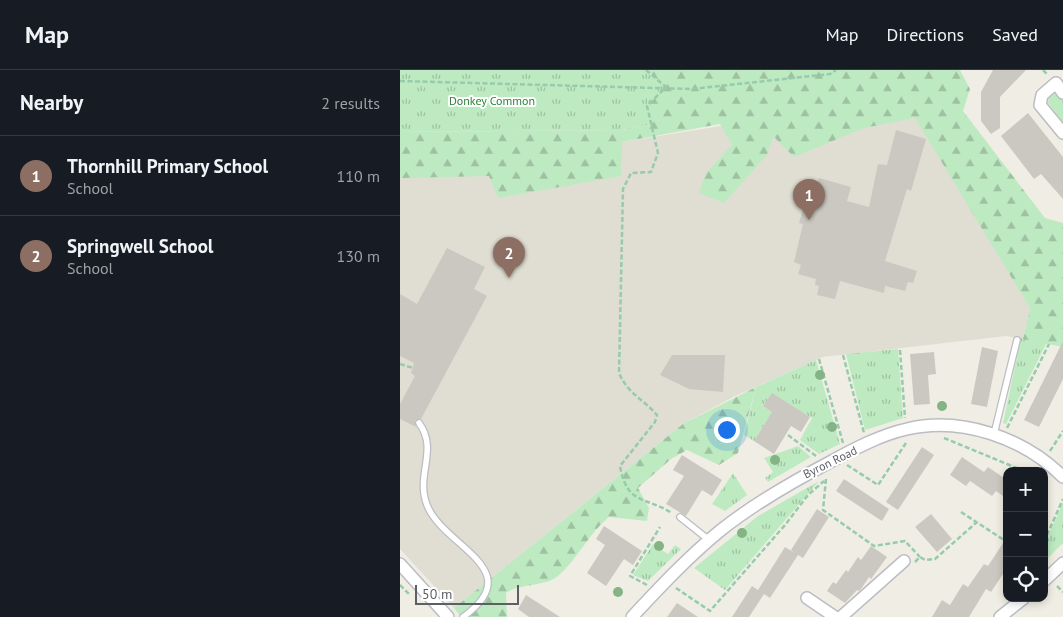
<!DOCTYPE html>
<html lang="en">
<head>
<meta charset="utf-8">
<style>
	body { margin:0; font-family:"PT Sans",sans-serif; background:#20242c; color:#f1f3f6 }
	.controls { position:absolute; right:15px; bottom:15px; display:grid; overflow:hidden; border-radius:10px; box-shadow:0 2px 8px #0003 }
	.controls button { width:45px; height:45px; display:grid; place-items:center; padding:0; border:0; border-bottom:1px solid #363941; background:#171b24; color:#f1f3f6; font:25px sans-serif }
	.scale { position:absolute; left:15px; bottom:12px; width:104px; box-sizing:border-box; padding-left:5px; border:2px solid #5c5f66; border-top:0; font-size:14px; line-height:18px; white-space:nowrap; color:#5c5f66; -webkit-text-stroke:4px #fff; paint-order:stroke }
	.you { position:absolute; left:326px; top:359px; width:18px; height:18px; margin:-12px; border:4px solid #fff; border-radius:50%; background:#1a73e8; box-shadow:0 0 0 8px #1a73e833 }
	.badge { display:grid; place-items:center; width:32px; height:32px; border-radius:50%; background:#fa4720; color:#fff; font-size:16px; font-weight:700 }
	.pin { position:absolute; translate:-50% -41px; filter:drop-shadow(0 1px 2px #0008) }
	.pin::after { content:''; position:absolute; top:26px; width:18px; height:15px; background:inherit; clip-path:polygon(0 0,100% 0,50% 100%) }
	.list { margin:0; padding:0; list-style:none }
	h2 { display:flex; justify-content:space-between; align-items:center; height:65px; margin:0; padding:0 20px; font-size:21px }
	h2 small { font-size:16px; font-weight:400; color:#9ea1a6 }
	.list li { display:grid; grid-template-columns:32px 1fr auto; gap:15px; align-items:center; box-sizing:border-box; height:80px; padding:0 20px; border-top:1px solid #363941 }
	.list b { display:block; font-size:19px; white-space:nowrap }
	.list p { margin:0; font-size:16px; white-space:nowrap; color:#9ea1a6 }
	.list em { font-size:16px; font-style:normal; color:#9ea1a6 }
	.icon { flex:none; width:28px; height:28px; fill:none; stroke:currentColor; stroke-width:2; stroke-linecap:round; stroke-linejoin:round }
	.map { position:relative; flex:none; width:663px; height:547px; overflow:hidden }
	header { display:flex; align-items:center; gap:30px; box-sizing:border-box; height:70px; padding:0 25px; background:#171b24; border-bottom:1px solid #363941 }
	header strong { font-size:24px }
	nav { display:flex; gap:28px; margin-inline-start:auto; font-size:18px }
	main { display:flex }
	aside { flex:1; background:#171b24 }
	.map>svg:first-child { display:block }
	.education { fill:#e0ded2 }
	.grass { fill:url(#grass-tufts) }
	.forest { fill:url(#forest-firs) }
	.building { fill:#cbc8c1 }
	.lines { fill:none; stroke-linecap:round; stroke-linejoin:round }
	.service-casing { stroke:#bbbdc4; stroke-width:8 }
	.minor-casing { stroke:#bbbdc4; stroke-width:14 }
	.path { stroke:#96cbab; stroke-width:2.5; stroke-dasharray:5 2.5; stroke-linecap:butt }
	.service { stroke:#fff; stroke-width:5.5 }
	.minor { stroke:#fff; stroke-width:11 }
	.tree { fill:#84b486 }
	.labels { text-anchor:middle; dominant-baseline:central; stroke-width:4; stroke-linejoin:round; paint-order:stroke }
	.park-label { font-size:12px; fill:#2c843a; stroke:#fff }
	.street-label { font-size:12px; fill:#5c5f66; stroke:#fff }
</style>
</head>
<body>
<header>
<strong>Map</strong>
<nav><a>Map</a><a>Directions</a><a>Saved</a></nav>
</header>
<main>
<aside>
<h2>Nearby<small>2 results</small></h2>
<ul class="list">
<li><span class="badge" style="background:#8d6e63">1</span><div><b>Thornhill Primary School</b><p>School</p></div><em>110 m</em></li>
<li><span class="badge" style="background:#8d6e63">2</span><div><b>Springwell School</b><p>School</p></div><em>130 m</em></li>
</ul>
</aside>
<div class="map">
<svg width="663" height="547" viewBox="0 0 663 547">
	<defs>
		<pattern id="grass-tufts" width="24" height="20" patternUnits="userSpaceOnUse" patternTransform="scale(1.25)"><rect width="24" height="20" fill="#beeac2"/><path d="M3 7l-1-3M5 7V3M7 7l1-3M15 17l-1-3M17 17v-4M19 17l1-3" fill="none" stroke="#9ec1a1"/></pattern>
		<pattern id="forest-firs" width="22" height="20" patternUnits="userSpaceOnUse" patternTransform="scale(1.25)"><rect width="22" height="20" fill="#beeac2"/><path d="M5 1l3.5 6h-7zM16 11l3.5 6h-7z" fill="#9ec1a1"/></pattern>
	</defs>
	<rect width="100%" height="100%" fill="#f0eee4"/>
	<path class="education" d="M525,23L630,238L623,269L606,266L423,287L335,326L283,354L54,538L0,479V73L222,72Z"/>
	<path class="grass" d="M0,0H246L266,17L251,54L222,60L0,62Z
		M654,23L663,31V53L648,33L649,26Z
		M621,268L647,272L606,354L603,353Z
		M498,279L503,348L465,360L446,284Z
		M416,290L440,374L419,384L400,370L412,348L372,324L363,336L379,346L367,350L354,371L344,365L356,317Z
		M398,376L411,387L368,412L365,408L373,402L364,388Z
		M333,403L347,425L325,441L312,434Z
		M419,411L325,520L294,498L358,446Z
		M663,432V473L644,492V477Z
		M253,474L268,484L275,475L281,479L248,511L233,505Z"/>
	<path class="forest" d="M246,0H560L570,19L563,41L645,148L663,153V277L623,269L630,238L515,48L464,58L394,87L373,66L367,85L324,133L299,123L306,103L332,75L320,54L222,72L221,106L98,128L89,106L0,108V62L222,60L251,54L247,36L266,17Z
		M356,317L338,383L319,395L287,380L271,389L238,418L249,438L247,451L209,447C188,464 178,489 158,506C145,517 120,513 106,523L107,547H61L54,538L283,354Z"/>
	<path class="building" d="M593,0H626L600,27V58L591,64L581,51V22Z
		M628,43L663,87V129L641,104L634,109L601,66Z
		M496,60L526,69L511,121L507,119L485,191L517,201L513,213L508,212L505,221L485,216L484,223L440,211L435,229L417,225L419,216L415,215L416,209L398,204L401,195L394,192L403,154L399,153L405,132L412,133L419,108L451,117L447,131L469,137L478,94L487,95Z
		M47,178L85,197L74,219L87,226L21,349L15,351L16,357L0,349V334L15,306L11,303L14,293L0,286V224L17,234Z
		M663,271V309L639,357L624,350Z
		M582,277L598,281L587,337L571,334Z
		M534,282L536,304L528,305L530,334L514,335L510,284Z
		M272,285H325L323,322L289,319L260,305Z
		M372,323L410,347L401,362L391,356L374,384L354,371L372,342L363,336Z
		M522,377L534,385L498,440L486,432Z
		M282,385L322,410L312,426L302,420L286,446L266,434L284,406L273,400Z
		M562,387L584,402L588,397L607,410V429L596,421L592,426L570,411L566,416L550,405Z
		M444,409L489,439L482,451L436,421Z
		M417,439L429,447L403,488L398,485L370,528L364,524L349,547H332L352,516L358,520L385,477L395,483L391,480Z
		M531,444L552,469L537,482L515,457Z
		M204,456L242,481L233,495L224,489L206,516L187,503L205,475L196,469Z
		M607,467V498L591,522L586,519L569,547H532L542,530L550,535L563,514L568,517L584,494L588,496Z
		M471,476L487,487L471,509L469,507L461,519L459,521L457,520L445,533L427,521L433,512L436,514L446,500L448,502L458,487L461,490Z
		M126,525L160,547H129L118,539Z
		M277,533L298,547H267Z"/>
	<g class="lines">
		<defs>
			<path id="service" d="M19,353C39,380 15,405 27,435C43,477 130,499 63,547
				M594,364L617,270
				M280,447L309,470"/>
			<path id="minor" d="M663,23L656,13L642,25L640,35L663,63
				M0,494L48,547
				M644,511L663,493
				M407,528L435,547
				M232,547C260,517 289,486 321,460C355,433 392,412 430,392C454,379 480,365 507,359C561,346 624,368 663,407
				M441,547L504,491
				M600,547L624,528"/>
		</defs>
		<use href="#service" class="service-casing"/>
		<use href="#minor" class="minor-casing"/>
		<path class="path" d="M246,0L266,17L247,36L258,83L251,102L231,103L223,119L219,303C228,324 242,328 257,345L255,352L220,396C227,435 244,426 272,443
			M643,0L648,5
			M0,11L292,19L430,4L436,0
			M500,280L505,348
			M443,285L464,363
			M419,289L443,373
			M0,294L13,298
			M607,358L649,274
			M388,365L416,386
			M544,368L624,401
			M650,381L663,361
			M447,395L478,415L506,373
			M426,409L423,440L474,476L505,471L520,487
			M561,442L607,472
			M644,472L663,429
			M515,492L520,487L525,490L535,489L577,452
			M0,515L10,525
			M247,515L230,506L260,457
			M657,516L663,522
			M276,518L310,541L385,455L408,425L424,411"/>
		<use href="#service" class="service"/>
		<use href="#minor" class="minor"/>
	</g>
	<g class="tree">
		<circle cx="420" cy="305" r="5"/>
		<circle cx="542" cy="336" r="5"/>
		<circle cx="432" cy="357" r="5"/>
		<circle cx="375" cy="390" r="5"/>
		<circle cx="342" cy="463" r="5"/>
		<circle cx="259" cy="476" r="5"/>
		<circle cx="218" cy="522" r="5"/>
	</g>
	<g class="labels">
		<g class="park-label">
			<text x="92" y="30">Donkey Common</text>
		</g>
		<g class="street-label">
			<text transform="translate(430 392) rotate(-26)">Byron Road</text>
		</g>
	</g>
</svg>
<div class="controls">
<button>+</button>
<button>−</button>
<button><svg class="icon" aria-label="locate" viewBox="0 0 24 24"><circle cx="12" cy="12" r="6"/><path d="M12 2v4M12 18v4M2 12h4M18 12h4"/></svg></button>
</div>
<div class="scale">50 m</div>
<div class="you"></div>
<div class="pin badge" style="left:409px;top:150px;background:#8d6e63">1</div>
<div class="pin badge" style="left:109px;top:208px;background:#8d6e63">2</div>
</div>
</main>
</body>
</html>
